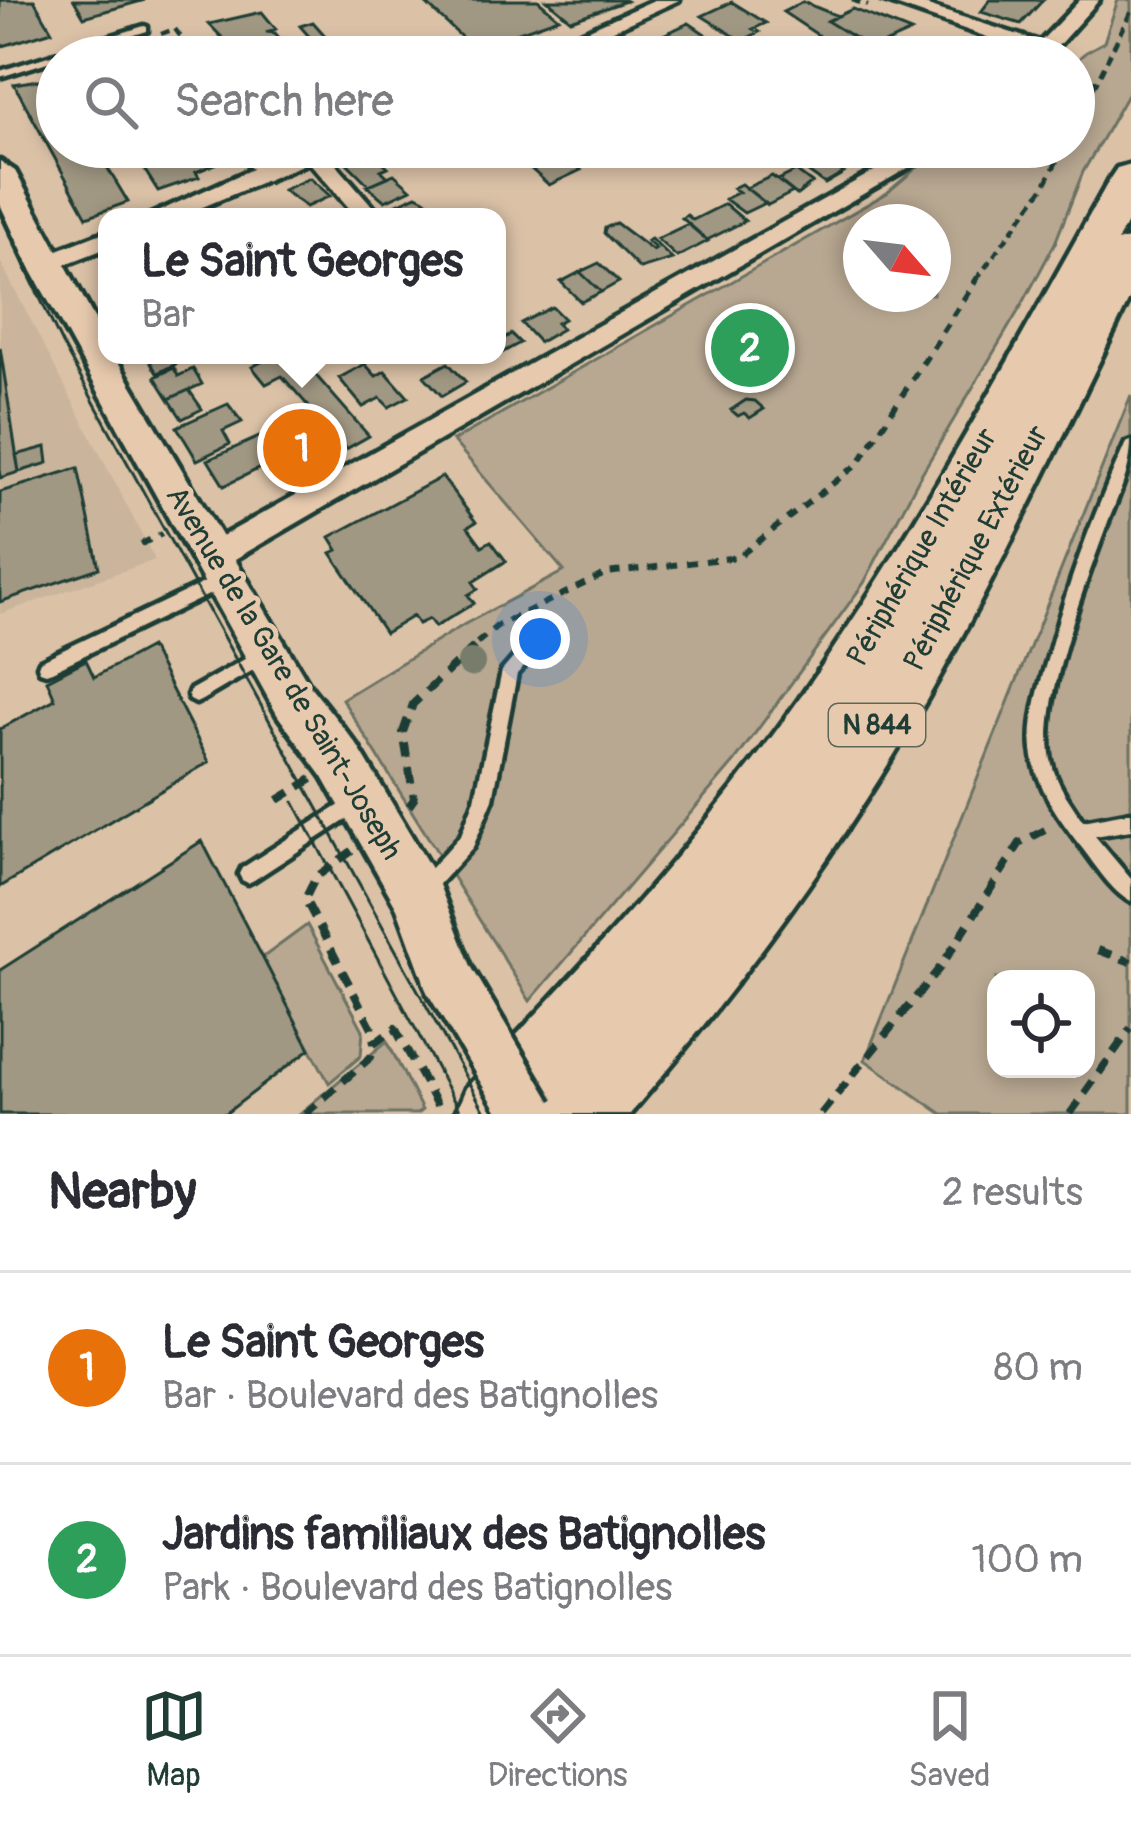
<!DOCTYPE html>
<html lang="en">
<head>
<meta charset="utf-8">
<style>
	body { margin:0; font-family:Pangolin,sans-serif; background:#f2f2f3; color:#2b2b33 }
	.controls { position:absolute; right:36px; bottom:36px; display:grid; overflow:hidden; border-radius:24px; box-shadow:0 6px 18px #0003 }
	.controls button { width:108px; height:108px; display:grid; place-items:center; padding:0; border:0; border-bottom:3px solid #e1e1e2; background:#fff; color:#2b2b33; font:60px sans-serif }
	.compass { position:absolute; left:843px; top:204px; width:108px; height:108px; border-radius:50%; background:#fff; box-shadow:0 6px 18px #0003; rotate:118deg }
	.you { position:absolute; left:540px; top:639px; width:42px; height:42px; margin:-30px; border:9px solid #fff; border-radius:50%; background:#1a73e8; box-shadow:0 0 0 18px #1a73e833 }
	.badge { display:grid; place-items:center; width:78px; height:78px; border-radius:50%; background:#1f3d34; color:#fff; font-size:39px; font-weight:700 }
	.pin { position:absolute; translate:-50% -50%; border:6px solid #fff; box-shadow:0 3px 12px #0006 }
	.popup { position:absolute; left:98px; top:208px; width:408px; height:156px; box-sizing:border-box; display:grid; place-content:center; border-radius:24px; background:#fff; filter:drop-shadow(0 3px 9px #0005); font-size:39px; white-space:nowrap; color:#7c7c81 }
	.popup b { font-size:45px; color:#2b2b33 }
	.popup::after { content:''; position:absolute; left:50%; top:100%; margin-left:-24px; border:24px solid transparent; border-top-color:#fff }
	.list { margin:0; padding:0; list-style:none }
	h2 { display:flex; justify-content:space-between; align-items:center; height:156px; margin:0; padding:0 48px; font-size:51px }
	h2 small { font-size:39px; font-weight:400; color:#7c7c81 }
	.list li { display:grid; grid-template-columns:78px 1fr auto; gap:36px; align-items:center; box-sizing:border-box; height:192px; padding:0 48px; border-top:3px solid #e1e1e2 }
	.list b { display:block; font-size:45px; white-space:nowrap }
	.list p { margin:0; font-size:39px; white-space:nowrap; color:#7c7c81 }
	.list em { font-size:39px; font-style:normal; color:#7c7c81 }
	.icon { flex:none; width:66px; height:66px; fill:none; stroke:currentColor; stroke-width:2; stroke-linecap:round; stroke-linejoin:round }
	.map { position:relative; flex:none; width:1131px; height:1114px; overflow:hidden }
	.search { position:absolute; background:#fff; box-shadow:0 6px 18px #0003; left:36px; right:36px; top:36px; height:132px; display:flex; align-items:center; gap:30px; box-sizing:border-box; padding:0 42px; border-radius:66px; color:#7c7c81; font-size:45px }
	.sheet { height:540px; background:#fff }
	nav { display:flex; justify-content:space-around; align-items:center; box-sizing:border-box; height:168px; border-top:3px solid #e1e1e2; background:#fff; font-size:33px; color:#7c7c81 }
	nav a { display:grid; justify-items:center; gap:6px }
	nav .on { color:#1f3d34 }
	.map>svg:first-child { display:block }
	.built { fill:#cab59c }
	.green { fill:#b8a892; stroke:#6c7263; stroke-width:3; fill-rule:evenodd }
	.building { fill:#a19883; stroke:#1f3d34; stroke-width:3 }
	.lines { fill:none; stroke-linecap:round; stroke-linejoin:round }
	.lane-casing { stroke:#1f3d34; stroke-width:9 }
	.street-casing { stroke:#1f3d34; stroke-width:9 }
	.secondary-casing { stroke:#1f3d34; stroke-width:9 }
	.highway-casing { stroke:#1f3d34; stroke-width:9 }
	.path-far2 { stroke:#1f3d34; stroke-width:4.5; stroke-dasharray:9 6; stroke-linecap:butt }
	.path-far1 { stroke:#1f3d34; stroke-width:6; stroke-dasharray:10 9; stroke-linecap:butt }
	.path { stroke:#1f3d34; stroke-width:8; stroke-dasharray:15 10; stroke-linecap:butt }
	.lane { fill:#e7caae; fill-rule:evenodd }
	.street { fill:#e7caae; fill-rule:evenodd }
	.secondary { fill:#e7caae; fill-rule:evenodd }
	.highway { fill:#e7caae; fill-rule:evenodd }
	.tram { stroke:#1f3d34; stroke-width:3 }
	.secondary-bridge-casing { stroke:#1f3d34; stroke-width:60; stroke-linecap:butt }
	.secondary-bridge { stroke:#e7caae; stroke-width:51 }
	.tree { fill:#787c6a }
	.labels { text-anchor:middle; dominant-baseline:central; stroke-width:10; stroke-linejoin:round; paint-order:stroke }
	.shield { fill:#e7caae; stroke:#5b6759; stroke-width:3 }
	.shield-label { font-size:27px; font-weight:bold; fill:#1f3d34 }
	.street-label { font-size:30px; fill:#1f3d34; stroke:#e7caae }
</style>
</head>
<body>
<div class="map">
<svg width="1131" height="1114" viewBox="0 0 1131 1114">
	<rect width="100%" height="100%" fill="#dbc2a7"/>
	<filter id="ink" filterUnits="userSpaceOnUse"><feTurbulence type="fractalNoise" baseFrequency=".00833" numOctaves="2"/><feDisplacementMap in="SourceGraphic" scale="24" xChannelSelector="R" yChannelSelector="G"/><feConvolveMatrix kernelMatrix="1 2 1 2 8 2 1 2 1" color-interpolation-filters="sRGB"/></filter>
	<g filter="url(#ink)">
		<path class="built" d="M0,261L155,560L0,614Z"/>
		<path class="green" d="M1118,0H1131V88L1083,172L1055,243L1023,303L919,478L864,583L735,761L530,1001L342,699L465,624L564,571L453,441L887,193L915,169L955,147H1074V119L1091,96L1074,76C1074,55 1088,51 1104,42ZM861,222H933V294H861Z
			M1131,395V1114H942L865,1060ZM996,979H1086V1069H996Z
			M307,925L363,1030L361,1056L329,1083L262,958Z
			M387,1041L422,1110L417,1114H299Z"/>
		<path class="building" d="M0,0H34L52,31L0,47Z
			M74,0H145L84,17Z
			M422,0H538L559,18L473,48Z
			M547,0H624L626,1L571,20Z
			M990,0H1043L1021,24L981,12Z
			M732,2L766,23L753,29L759,32L742,41L702,16Z
			M803,2L838,16L827,21L873,49L888,43L924,57H851L783,12Z
			M853,9L911,32L873,49L827,21Z
			M262,12L276,29L266,32L275,33L296,57H241L209,24Z
			M313,22L344,57H327L300,26Z
			M689,23L711,38L672,56L650,41Z
			M650,41L672,56V57H633L640,54L633,49Z
			M57,77V147H95L128,202L87,217L14,84Z
			M130,147H202L215,164L196,172L199,177L158,191Z
			M547,147H554L581,170L549,185L520,159Z
			M789,151L804,162L818,155L844,173L825,184L783,154Z
			M372,152L388,167L381,170L388,177L369,185L347,163Z
			M796,171L812,183L797,195L778,180Z
			M394,174L411,189L385,201L367,186Z
			M772,176L793,192L768,205L746,188Z
			M310,178L330,196L306,207L283,190Z
			M741,184L746,188L765,203L744,213L725,199L739,192L733,188Z
			M417,195L425,199L440,212L408,217L393,206Z
			M725,204L745,221L707,240L682,218L687,215L693,220Z
			M616,223L653,251L656,249L647,241L651,239L672,259L640,269L604,233L605,228Z
			M688,224L708,241L677,257L657,239Z
			M599,263L619,282L601,292L580,272Z
			M580,272L601,292L581,302L561,282Z
			M552,307L564,319L556,323L562,329L539,342L521,323Z
			M497,333L503,339L511,334L520,343L485,362L479,355H497Z
			M0,347L19,472L0,478Z
			M146,355H195L157,373Z
			M274,355H298L369,436L346,449L282,376L266,384L252,367Z
			M448,363L466,382L442,396L424,376Z
			M365,364L376,376L385,371L408,397L389,407L380,398L363,407L339,378Z
			M174,368L178,376L193,369L202,384L169,399L155,377Z
			M189,390L202,409L182,419L169,399Z
			M746,400L755,401L764,409L750,418L744,413L738,416L731,410Z
			M228,404L242,422L223,431L230,444L197,460L177,427Z
			M259,437L276,460L224,486L208,460Z
			M46,447L48,463L19,472L16,455Z
			M78,468L99,568L0,602V492Z
			M442,477L476,522L468,527L482,546L491,541L506,561L473,582L478,589L468,595L474,603L435,627L429,619L418,624L413,616L385,633L331,553L338,550L330,537Z
			M150,647L209,762L0,887V729L55,699L47,680L86,660L94,677Z
			M202,841L310,1049L225,1114H0V970Z"/>
		<g class="lines">
			<defs>
				<path id="lane" d="M144,26L147,27V31L65,57H57V59L0,77V71Z
					M1131,441C1131,473 1116,500 1105,530C1085,585 1037,708 1052,764C1057,785 1071,803 1083,821L1131,812V830L1095,836L1131,879V902C1112,892 1096,866 1082,848C1060,820 1036,787 1032,750C1029,721 1039,688 1047,660C1067,586 1094,512 1126,443Z
					M222,574L227,576L230,581L227,586L52,671L46,673L40,671L38,666L40,661Z
					M545,626L551,628L553,633L551,638L517,674L493,799L473,847L430,894L424,897L418,894L415,888L418,882L461,835L475,799L502,671L539,628Z
					M266,647L272,649L274,654L272,659L202,700L196,703L190,700L188,695L190,690Z
					M360,792L366,795L369,801L366,807L254,880L248,883L242,880L239,874L242,868Z"/>
				<path id="street" d="M654,0H679L554,57H527Z
					M881,0H909L1040,42L1080,0H1099L1048,57H1027L1030,52Z
					M235,147H257L270,162L306,147H336L327,154L382,217H357L309,162L179,217H146L252,169Z
					M917,147H944L223,566L212,570L201,566L197,557L201,548Z
					M107,231V248L45,272L33,264L37,258Z"/>
				<path id="secondary" d="M0,161L15,171L107,342V355H114L310,686L357,745L436,877L476,979L468,998L449,1006L430,998L397,908L323,777L278,716L28,264L0,204Z"/>
				<path id="highway" d="M1131,164V215L1117,242L1131,238V296C1065,431 1002,567 928,697C843,846 741,984 630,1114H455L466,1088C584,966 699,840 798,701C915,534 1012,354 1111,177L1117,168Z"/>
			</defs>
			<use href="#lane" class="lane-casing"/>
			<use href="#street" class="street-casing"/>
			<use href="#secondary" class="secondary-casing"/>
			<use href="#highway" class="highway-casing"/>
			<path class="path-far2" d="M852,0L868,6
				M161,34L175,29L196,57
				M1074,74L1096,82
				M1074,128L1131,11
				M976,280L1044,187L1064,147"/>
			<path class="path-far1" d="M141,544L162,534
				M477,643L497,626L607,573L738,557L858,464L978,277"/>
			<path class="path" d="M278,800L312,779
				M409,806L414,799L403,732L413,704L481,640
				M352,851L316,877L305,899L372,1028L374,1044
				M1098,950L1131,962
				M305,1114L371,1057L374,1044L395,1028L441,1113
				M821,1114L942,965L1020,843L1053,826
				M1070,1114L1131,1028"/>
			<use href="#lane" class="lane"/>
			<use href="#street" class="street"/>
			<use href="#secondary" class="secondary"/>
			<use href="#highway" class="highway"/>
			<path class="tram" d="M0,214L62,344L486,1114
				M294,802L461,1114"/>
			<defs>
				<path id="secondary-bridge" d="M449,979L529,1114"/>
			</defs>
			<use href="#secondary-bridge" class="secondary-bridge-casing"/>
			<use href="#secondary-bridge" class="secondary-bridge"/>
		</g>
		<circle class="tree" cx="471" cy="663" r="14"/>
	</g>
	<g class="labels">
		<rect class="shield" x="829" y="704" width="96" height="42" rx="9"/>
		<g class="shield-label">
			<text x="877" y="725">N 844</text>
		</g>
		<g class="street-label">
			<text transform="translate(922 547) rotate(-60)">Périphérique Intérieur</text>
			<text transform="translate(976 548) rotate(-62)">Périphérique Extérieur</text>
			<text transform="translate(284 673) rotate(59)">Avenue de la Gare de Saint-Joseph</text>
		</g>
	</g>
</svg>
<div class="controls">
<button><svg class="icon" aria-label="locate" viewBox="0 0 24 24"><circle cx="12" cy="12" r="6"/><path d="M12 2v4M12 18v4M2 12h4M18 12h4"/></svg></button>
</div>
<svg class="compass" viewBox="-18 -18 36 36"><path d="M0-13l5 13h-10z" fill="#e53935"/><path d="M0 13l5-13h-10z" fill="#7c7c81"/></svg>
<div class="you"></div>
<div class="pin badge" style="left:302px;top:448px;background:#e8710a">1</div>
<div class="popup"><b>Le Saint Georges</b>Bar</div>
<div class="pin badge" style="left:750px;top:348px;background:#2e9e5b">2</div>
<div class="search"><svg class="icon" aria-label="search" viewBox="0 0 24 24"><circle cx="10" cy="10" r="6"/><path d="M15 15l6 6"/></svg>Search here</div>
</div>
<section class="sheet">
<h2>Nearby<small>2 results</small></h2>
<ul class="list">
<li><span class="badge" style="background:#e8710a">1</span><div><b>Le Saint Georges</b><p>Bar · Boulevard des Batignolles</p></div><em>80 m</em></li>
<li><span class="badge" style="background:#2e9e5b">2</span><div><b>Jardins familiaux des Batignolles</b><p>Park · Boulevard des Batignolles</p></div><em>100 m</em></li>
</ul>
</section>
<nav>
<a class="on"><svg class="icon" aria-label="map" viewBox="0 0 24 24"><path d="M3 6l6-2 6 2 6-2v14l-6 2-6-2-6 2zM9 4v14M15 6v14"/></svg>Map</a>
<a><svg class="icon" aria-label="directions" viewBox="0 0 24 24"><path d="M12 3l9 9-9 9-9-9zM9 14v-3h6M13 9l2 2-2 2"/></svg>Directions</a>
<a><svg class="icon" aria-label="saved" viewBox="0 0 24 24"><path d="M7 4h10v16l-5-4-5 4z"/></svg>Saved</a>
</nav>
</body>
</html>
